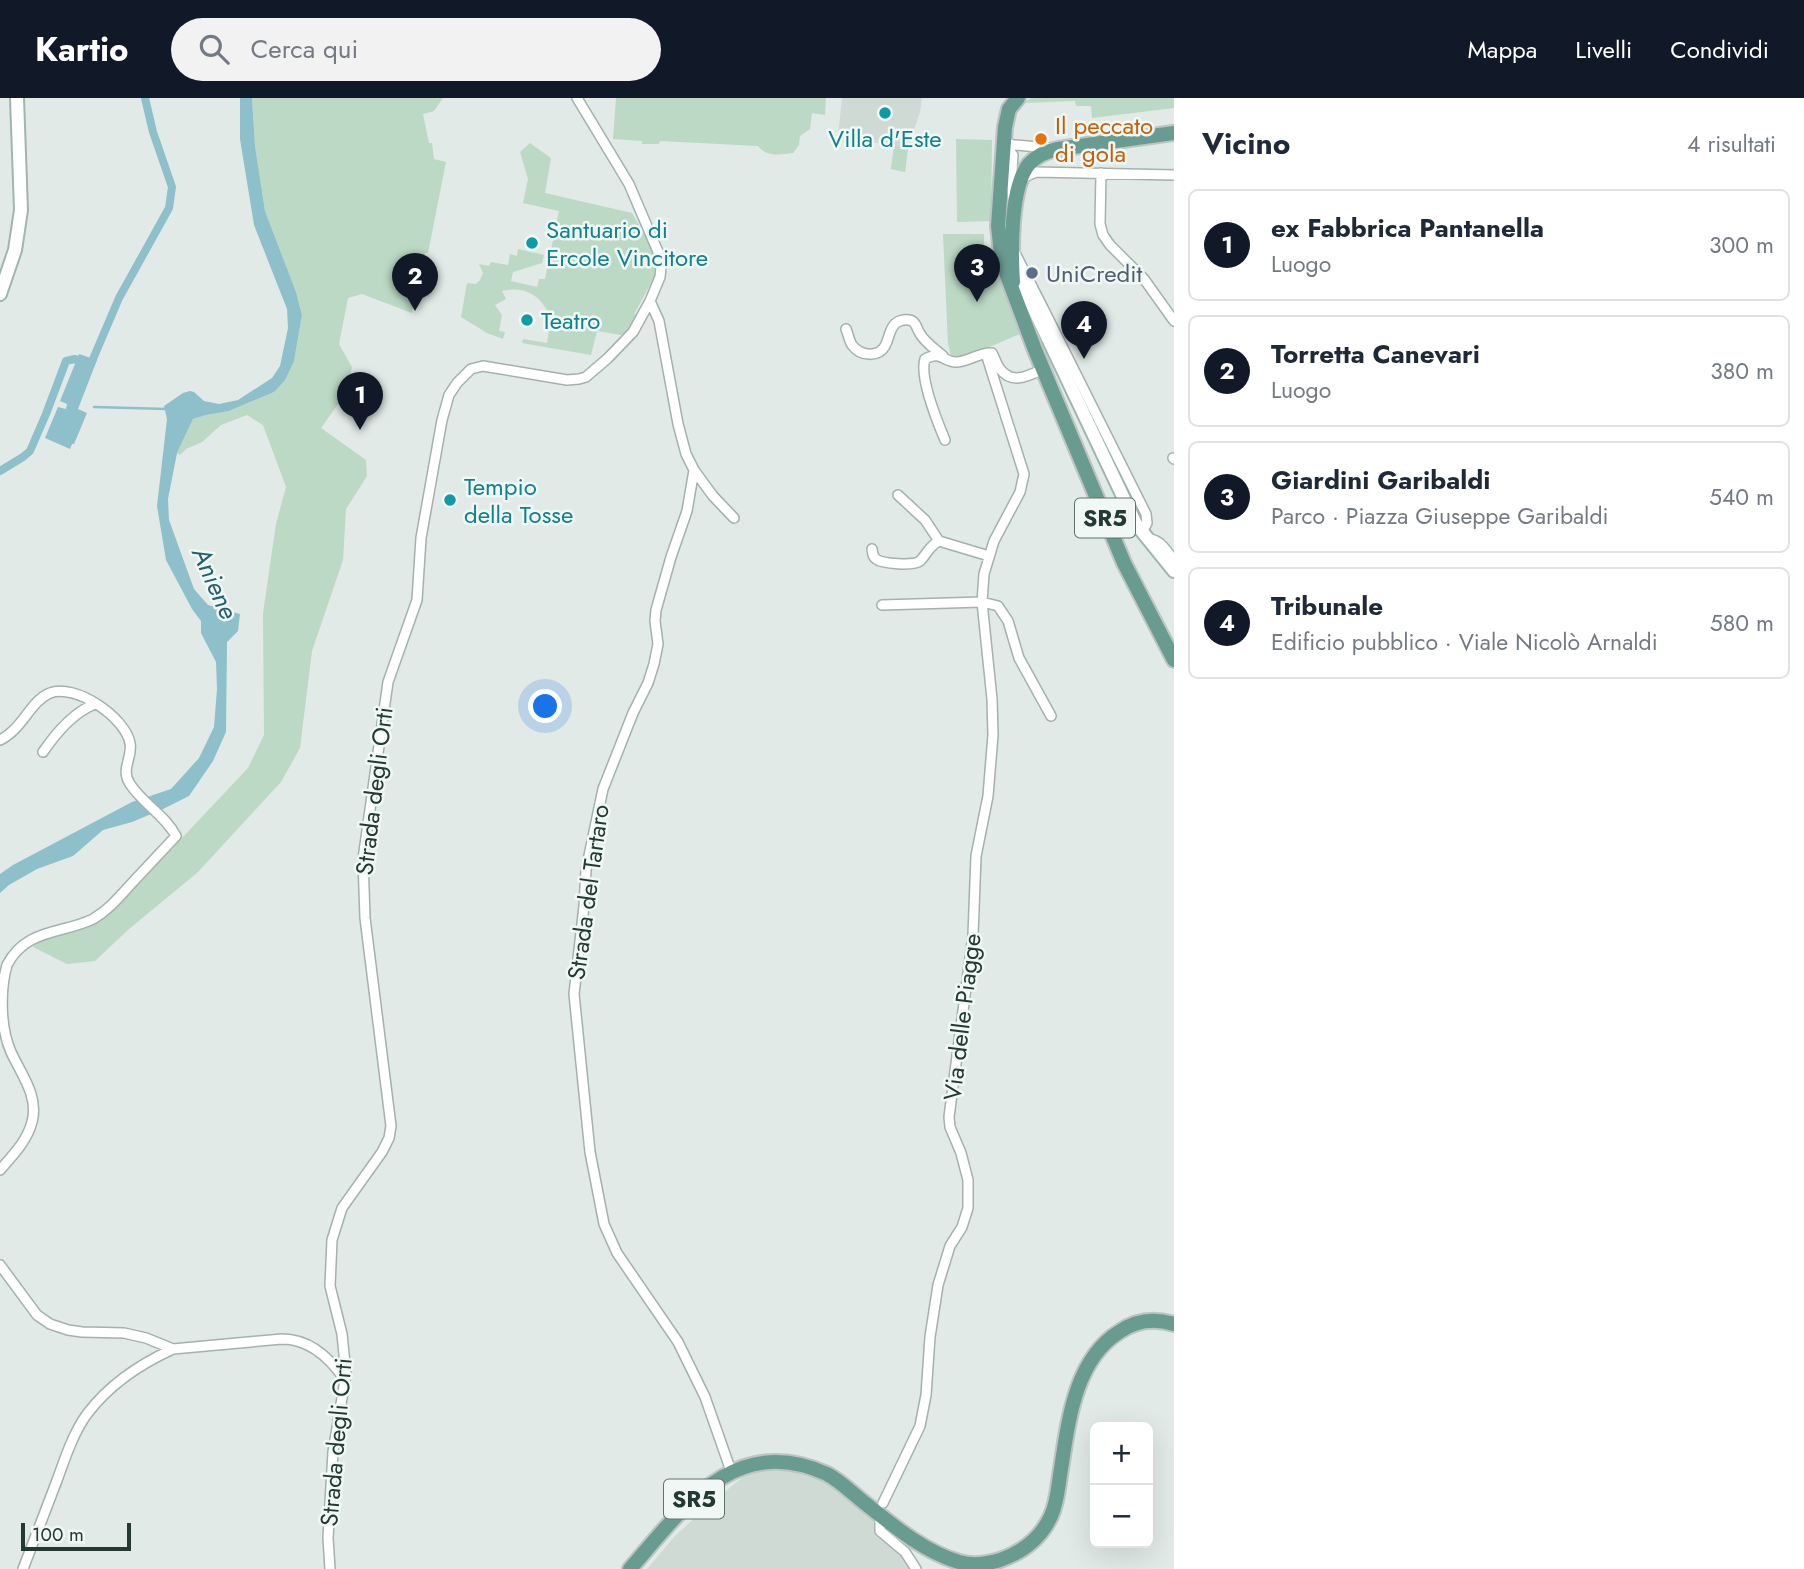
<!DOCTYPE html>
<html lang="it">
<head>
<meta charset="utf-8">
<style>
	body { margin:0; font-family:Jost,sans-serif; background:#f2f2f3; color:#1f2937 }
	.controls { position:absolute; right:21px; bottom:21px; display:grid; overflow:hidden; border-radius:10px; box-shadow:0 7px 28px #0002 }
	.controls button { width:63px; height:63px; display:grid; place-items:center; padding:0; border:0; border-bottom:2px solid #e0e1e3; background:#fff; color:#1f2937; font:35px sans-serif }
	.scale { position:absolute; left:21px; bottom:18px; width:110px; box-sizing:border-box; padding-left:7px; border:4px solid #233933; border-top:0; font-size:19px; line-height:24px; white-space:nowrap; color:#233933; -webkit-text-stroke:5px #f1f7f4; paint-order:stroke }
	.you { position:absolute; left:546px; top:609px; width:24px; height:24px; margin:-18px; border:5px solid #fff; border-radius:50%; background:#1a73e8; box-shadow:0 0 0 10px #1a73e833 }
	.badge { display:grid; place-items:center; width:46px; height:46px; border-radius:50%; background:#111827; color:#fff; font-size:23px; font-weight:700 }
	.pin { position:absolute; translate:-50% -58px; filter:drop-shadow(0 2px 4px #0008) }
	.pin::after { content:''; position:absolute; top:37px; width:24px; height:21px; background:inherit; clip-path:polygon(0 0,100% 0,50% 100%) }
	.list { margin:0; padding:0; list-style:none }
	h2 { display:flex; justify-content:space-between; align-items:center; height:91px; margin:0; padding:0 28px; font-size:30px }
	h2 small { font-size:23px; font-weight:400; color:#747a83 }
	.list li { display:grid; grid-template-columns:46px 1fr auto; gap:21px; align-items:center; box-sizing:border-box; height:112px; margin:0 14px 14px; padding:0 14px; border:2px solid #e0e1e3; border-radius:10px }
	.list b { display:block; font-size:26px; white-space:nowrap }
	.list p { margin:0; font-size:23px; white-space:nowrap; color:#747a83 }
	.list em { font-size:23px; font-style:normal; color:#747a83 }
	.icon { flex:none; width:38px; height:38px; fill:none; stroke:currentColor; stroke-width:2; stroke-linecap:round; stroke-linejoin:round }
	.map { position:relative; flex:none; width:1174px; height:1471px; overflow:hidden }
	header { display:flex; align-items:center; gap:42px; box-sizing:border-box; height:98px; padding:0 35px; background:#111827; color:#fff }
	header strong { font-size:33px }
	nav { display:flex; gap:38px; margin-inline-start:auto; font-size:24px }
	.search { width:490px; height:63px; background:#f2f2f3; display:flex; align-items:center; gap:18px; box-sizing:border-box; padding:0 24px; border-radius:38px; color:#747a83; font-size:26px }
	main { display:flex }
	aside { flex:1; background:#fff }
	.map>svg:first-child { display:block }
	.built { fill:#cfdad5 }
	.green { fill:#bbd9c4 }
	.water { fill:#8dc0ca }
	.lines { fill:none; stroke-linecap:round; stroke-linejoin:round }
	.stream { stroke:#8dc0ca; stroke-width:2.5 }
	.canal { stroke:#8dc0ca; stroke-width:8 }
	.street-casing { stroke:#a4b1ad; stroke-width:12 }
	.secondary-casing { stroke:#a1b5ae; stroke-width:16 }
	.primary-casing { stroke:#bdc4c2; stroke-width:18 }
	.street { stroke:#fff; stroke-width:9 }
	.secondary { stroke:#fff; stroke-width:12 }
	.primary { stroke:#699c90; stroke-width:14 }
	.culture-dot { fill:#0f9aa8; stroke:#f1f7f4; stroke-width:2.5 }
	.food-dot { fill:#e8710a; stroke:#f1f7f4; stroke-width:2.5 }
	.service-dot { fill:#5c6f8a; stroke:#f1f7f4; stroke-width:2.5 }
	.labels { text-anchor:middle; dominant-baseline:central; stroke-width:5; stroke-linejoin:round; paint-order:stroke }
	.shield { fill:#f1f7f4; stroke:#61726d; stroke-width:2 }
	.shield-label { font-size:23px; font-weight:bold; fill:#233933 }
	.food-label { font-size:24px; fill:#c56008; stroke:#f1f7f4; text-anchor:start }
	.culture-label { font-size:24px; fill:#0d838f; stroke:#f1f7f4; text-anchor:start }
	.service-label { font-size:24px; fill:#4e5e75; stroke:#f1f7f4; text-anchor:start }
	.street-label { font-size:24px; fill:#233933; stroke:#f1f7f4 }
	.water-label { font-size:26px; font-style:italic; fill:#22616f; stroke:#f1f7f4 }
</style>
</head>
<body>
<header>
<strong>Kartio</strong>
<div class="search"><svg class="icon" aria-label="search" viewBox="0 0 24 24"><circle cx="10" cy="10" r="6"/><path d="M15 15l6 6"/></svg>Cerca qui</div>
<nav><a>Mappa</a><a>Livelli</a><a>Condividi</a></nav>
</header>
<main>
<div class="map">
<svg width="1174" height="1471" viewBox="0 0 1174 1471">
	<rect width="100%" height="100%" fill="#e1eae6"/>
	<path class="built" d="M842,0H922L920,14L908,50L905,74L891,71L894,48L838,38Z
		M787,1370L815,1377L871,1416L876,1433L905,1458L913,1471H647L674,1439L711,1405L743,1379L761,1373Z"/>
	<path class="green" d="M252,0H443L434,13L423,16L429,45H432L434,61L446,64L428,155H425L412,215L362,196L348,200L339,246L352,269L346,295L321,330L366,362L367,378L346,411L343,462L312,553L300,650L281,684L198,774L129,831L95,863L67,866L33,849L37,841L98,825L116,810L248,670L264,637L263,515L276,426L286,389L263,327L247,317L221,327L202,344L186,351L180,357L177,355L193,321L206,317L229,313L274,294L294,263L302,217L296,194L265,113L255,48Z
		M616,0H826L825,17L812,15L810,31L800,38L799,47L793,55C779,56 768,60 758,48L660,43L659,46H642V43L613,41Z
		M1031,0H1174V10L1092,20L1091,8H1076L1075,3L1024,5Z
		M956,41L992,42L991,123L957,124Z
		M530,45L551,60L545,95L632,115L650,146L656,162L657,171L655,178L634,216L638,218C633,226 629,232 621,237L597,233L591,257L522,245L523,241L547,245L549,233H553C550,206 532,186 502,193L506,201L495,207L502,217L499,233L505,234L503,241L487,235L461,219L467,185L476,186L480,182L483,175L479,166L489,168L491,164L508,167L510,156L517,158L518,151L544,157L542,165L513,174L511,183L537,189L539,181H545L559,113L523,105L528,81L520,54Z
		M894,48L908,50L905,74L891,71Z
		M943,136H984V171L997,172L1020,236L966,259L955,260L951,257L948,246Z"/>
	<path class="water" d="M240,0H252L255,48L265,113L296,194L302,217L294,263L285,282L274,294L229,313L206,317L193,321L177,355L168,401L169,422L194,491L208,507L240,516L238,533L227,544L226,634L213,663L189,698L163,711L132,724L103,732L73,758L37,771L9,787L0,795V776L13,767L132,704L171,691L199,660L214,629L217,591L216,564L201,535V523L192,511L166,462L157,408L167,321L164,308L183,295L190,293L194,294L204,303L219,306L238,302L272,280L280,268L288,230L287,211L254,127L240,41Z
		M79,256L97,262L78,311L87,315L74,346H72L70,351L45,340L58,309L66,311L67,306L60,303Z"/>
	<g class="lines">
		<path class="stream" d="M94,309L167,311"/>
		<path class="canal" d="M90,268L119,200L169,110L172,89L153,34L145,0
			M0,373L23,359L30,353L46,316L66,263L75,261L86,266"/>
		<defs>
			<path id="street" d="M1004,46L1049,50
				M1004,54H1010L1013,57L1011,86L1013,100
				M1101,75L1100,126L1103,137L1110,147L1144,181L1174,223
				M1022,80L1036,74L1174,77
				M1015,155L1046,216
				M650,203L659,223L678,326L686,356L694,372L687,413L671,459L656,512L655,523L658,546L654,566L648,585L633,615L603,691L586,772L584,808L574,896L590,1054L604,1126L617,1155L678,1244L705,1299L731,1373
				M1035,211L1046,216L1146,416L1147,425L1142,434
				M846,231C848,236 849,242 852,247C860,258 878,260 885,248C889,241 889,233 894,227C897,223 904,221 909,222C916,223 916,229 919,234C924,244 935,251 943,258
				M945,342C937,323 919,279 925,261C942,252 944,265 957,264C969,263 979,255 990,255
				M1173,360L1174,361
				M694,372L713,398L734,420
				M898,397L925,422L939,443
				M1147,441C1160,440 1166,453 1174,462
				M939,443L989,458
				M872,451C873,456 872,458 876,461C882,466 914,468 920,463C927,456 929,448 939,443
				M882,507L982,504L998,508L1008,523L1019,560L1051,618
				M0,642C23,631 30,603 50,595C75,585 125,619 130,645C133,660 120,671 130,686C143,706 165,717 176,738C161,754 147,769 132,785C120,798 109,812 93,821C63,836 26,830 7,867C0,892 0,929 11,954C21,976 39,998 32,1024C27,1043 13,1057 0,1072
				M43,654C56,635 74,614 95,606
				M0,1167L37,1217L50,1226L68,1232L82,1234L124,1235L146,1240L173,1251L282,1241C310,1241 330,1260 345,1282
				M883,1405L920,1328L926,1297L930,1239L938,1187L950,1148L962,1129L968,1110V1082L961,1055L950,1029L949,1019L973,837L976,758L988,698L993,637L992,601L982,504L984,476L994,443L1020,394L1024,376L987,259L989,256L992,255C995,260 996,266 1000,271C1012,287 1028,278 1043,271
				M880,1417V1433L905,1454L916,1471
				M23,1471C34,1442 45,1414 56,1385C65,1361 72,1337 87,1316C109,1287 140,1266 173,1251
				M330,1471L328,1440L333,1354L346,1276L342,1236L330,1188L332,1142L342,1110L382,1054L389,1040L391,1028L365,820L363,761L388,584L417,502L421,440L442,322L449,297L457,285L471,271L483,268L567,282L579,281L586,279L608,260L633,234L650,203L660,179L661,169L659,156L629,86L577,0"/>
			<path id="secondary" d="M1014,169L1136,426L1174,473
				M0,196L15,152L21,112L17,0"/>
			<path id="primary" d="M1018,0L1009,11L1005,29L998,128L1002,164L1035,252L1124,465L1174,562
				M1013,184C1011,154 1010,89 1029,66C1037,57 1047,53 1058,51L1174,35
				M630,1471C684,1409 735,1334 827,1376C840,1383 850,1393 861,1402C890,1425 922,1453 959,1464C974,1468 986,1466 1000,1462C1023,1454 1041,1440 1051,1418C1057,1405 1058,1391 1060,1377C1068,1328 1073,1263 1119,1234C1136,1222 1154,1220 1174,1226"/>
		</defs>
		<use href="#street" class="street-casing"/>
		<use href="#secondary" class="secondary-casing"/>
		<use href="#primary" class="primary-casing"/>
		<use href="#street" class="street"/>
		<use href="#secondary" class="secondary"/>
		<use href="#primary" class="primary"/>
	</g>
	<g class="culture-dot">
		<circle cx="885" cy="15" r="7"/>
		<circle cx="532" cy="145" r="7"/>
		<circle cx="527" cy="222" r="7"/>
		<circle cx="450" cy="402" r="7"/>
	</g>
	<circle class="food-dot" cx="1041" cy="41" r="7"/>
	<circle class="service-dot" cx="1032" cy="175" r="7"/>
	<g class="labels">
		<g class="shield">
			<rect x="1075" y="400.5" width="60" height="39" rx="5"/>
			<rect x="664" y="1381.5" width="60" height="39" rx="5"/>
		</g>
		<g class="shield-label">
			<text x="1105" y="420">SR5</text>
			<text x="694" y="1401">SR5</text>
		</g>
		<g class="food-label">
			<text x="1055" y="27">Il peccato<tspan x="1055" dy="28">di gola</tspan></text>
		</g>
		<g class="culture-label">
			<text x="885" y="40" text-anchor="middle">Villa d'Este</text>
			<text x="546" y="131">Santuario di<tspan x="546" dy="28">Ercole Vincitore</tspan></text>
			<text x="541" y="222">Teatro</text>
			<text x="464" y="388">Tempio<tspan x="464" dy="28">della Tosse</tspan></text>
		</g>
		<g class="service-label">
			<text x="1046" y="175">UniCredit</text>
		</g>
		<g class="street-label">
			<text transform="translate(374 693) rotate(-83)">Strada degli Orti</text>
			<text transform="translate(588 794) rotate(-82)">Strada del Tartaro</text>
			<text transform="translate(962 919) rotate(-83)">Via delle Piagge</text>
			<text transform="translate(336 1344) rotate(-85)">Strada degli Orti</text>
		</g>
		<g class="water-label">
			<text transform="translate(215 485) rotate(66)">Aniene</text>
		</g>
	</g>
</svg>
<div class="controls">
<button>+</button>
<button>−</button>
</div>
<div class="scale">100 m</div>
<div class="you"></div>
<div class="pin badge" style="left:360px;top:332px">1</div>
<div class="pin badge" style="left:415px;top:213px">2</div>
<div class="pin badge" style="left:977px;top:204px">3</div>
<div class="pin badge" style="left:1084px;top:261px">4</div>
</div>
<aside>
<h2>Vicino<small>4 risultati</small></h2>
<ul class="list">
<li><span class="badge">1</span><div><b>ex Fabbrica Pantanella</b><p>Luogo</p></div><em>300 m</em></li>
<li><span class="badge">2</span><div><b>Torretta Canevari</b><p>Luogo</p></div><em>380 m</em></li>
<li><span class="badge">3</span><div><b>Giardini Garibaldi</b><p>Parco · Piazza Giuseppe Garibaldi</p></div><em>540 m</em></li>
<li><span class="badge">4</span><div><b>Tribunale</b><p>Edificio pubblico · Viale Nicolò Arnaldi</p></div><em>580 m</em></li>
</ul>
</aside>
</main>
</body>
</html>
